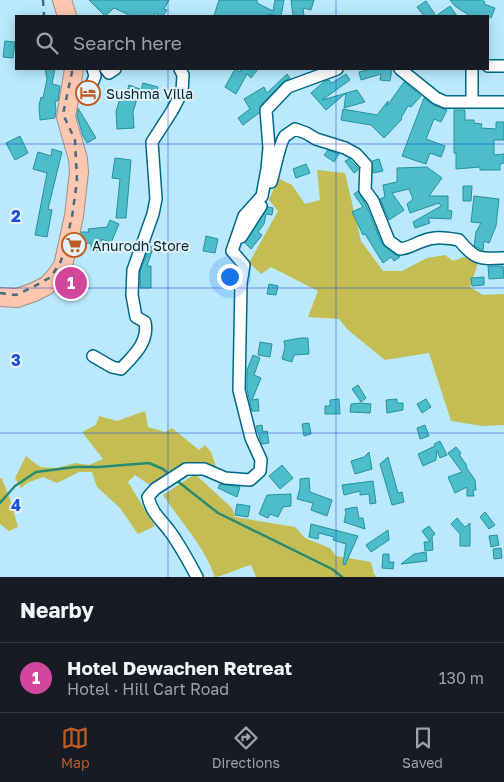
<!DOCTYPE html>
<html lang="en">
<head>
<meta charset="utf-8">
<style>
	body { margin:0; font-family:"Golos Text",sans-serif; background:#20242c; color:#f1f3f6 }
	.you { position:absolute; left:229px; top:276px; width:18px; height:18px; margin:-12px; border:4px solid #fff; border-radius:50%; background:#1a73e8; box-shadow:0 0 0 8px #1a73e833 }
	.badge { display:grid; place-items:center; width:32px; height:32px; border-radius:50%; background:#be5b23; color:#fff; font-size:16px; font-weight:700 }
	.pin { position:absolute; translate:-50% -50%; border:2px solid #fff; box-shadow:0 1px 5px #0006 }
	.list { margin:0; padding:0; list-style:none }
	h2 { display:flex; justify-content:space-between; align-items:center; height:65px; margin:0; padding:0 20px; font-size:21px }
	h2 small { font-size:16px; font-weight:400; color:#9ea1a6 }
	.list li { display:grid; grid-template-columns:32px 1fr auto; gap:15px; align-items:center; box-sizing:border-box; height:70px; padding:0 20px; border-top:1px solid #363941 }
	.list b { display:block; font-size:19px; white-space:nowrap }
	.list p { margin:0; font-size:16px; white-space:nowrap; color:#9ea1a6 }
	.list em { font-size:16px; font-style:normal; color:#9ea1a6 }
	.icon { flex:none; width:28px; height:28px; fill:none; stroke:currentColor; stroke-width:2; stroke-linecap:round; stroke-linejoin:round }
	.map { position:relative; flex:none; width:504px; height:577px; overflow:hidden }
	.search { position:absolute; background:#171b24; box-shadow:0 2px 12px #0003; left:15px; right:15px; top:15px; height:55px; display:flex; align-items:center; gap:12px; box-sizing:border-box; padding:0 18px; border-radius:0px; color:#9ea1a6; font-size:19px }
	.sheet { height:135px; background:#171b24 }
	nav { display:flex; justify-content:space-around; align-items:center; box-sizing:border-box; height:70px; border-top:1px solid #363941; background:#171b24; font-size:14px; color:#9ea1a6 }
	nav a { display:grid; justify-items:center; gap:2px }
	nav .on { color:#be5b23 }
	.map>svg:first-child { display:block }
	.green { fill:#c3bd54 }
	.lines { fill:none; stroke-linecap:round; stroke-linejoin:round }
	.stream { stroke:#278b71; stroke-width:2.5 }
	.building { fill:#4ebdcb; stroke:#26909c }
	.minor-casing { stroke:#006886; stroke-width:14 }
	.highway-casing { stroke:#a38e84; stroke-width:20 }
	.minor { stroke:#fff; stroke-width:11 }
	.highway { stroke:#fbc7b0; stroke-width:18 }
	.rail { stroke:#446c7c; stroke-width:2.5; stroke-dasharray:6 6; stroke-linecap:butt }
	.grid { fill:none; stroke:#1d4ed8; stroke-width:1; stroke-opacity:0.55 }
	.labels { text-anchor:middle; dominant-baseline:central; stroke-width:4; stroke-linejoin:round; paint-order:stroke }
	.poi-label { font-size:14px; fill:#002431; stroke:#e1f1f8; text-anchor:start }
	.grid-label { font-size:16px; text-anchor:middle; font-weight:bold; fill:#1d4ed8; stroke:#e1f1f8; stroke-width:4; stroke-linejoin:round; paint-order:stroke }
</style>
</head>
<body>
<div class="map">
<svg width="504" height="577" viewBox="0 0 504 577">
	<rect width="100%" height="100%" fill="#bae9fd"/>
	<path class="green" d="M317,170L345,173L361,241L383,271H402L427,258L445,255L453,261L464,257L478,263L470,287L483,295L504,294V425L482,426L451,421L429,353L385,360L348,330L339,319L308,317L318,291L271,267L261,274L249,263L278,211L269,200L278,178L292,185L305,204L320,200Z
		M145,411L148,427L165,432L172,428L199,450L205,445L211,452L217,470L204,466L153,487L135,475L128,482L155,526L138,534L120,508L97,487L92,472H79L57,483L43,477L27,483L21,488L15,478L26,456L40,467L56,468L76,463L89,465L103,459L82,432L96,425L99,416L117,421Z
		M195,474L232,508L235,517L295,527L305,538L330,548L336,556L371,562L374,574L377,577H256L251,565C242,567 221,577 215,577C204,546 181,522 163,495Z
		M0,478L2,479L10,499L18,527L9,531L0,524Z"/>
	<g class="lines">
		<path class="stream" d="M176,480L218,513L332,569L342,577
			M0,503L15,486L36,472L75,467H99L149,463L163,469L170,475"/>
	</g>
	<path class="building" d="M89,0H169L164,9L167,10L163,16H160L155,13L153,16H128L129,15L114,8L105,16Z
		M219,0H257V3L273,11L275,0H284L281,16L267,14L266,16H214Z
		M291,0H314L311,10L303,8L304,16H293Z
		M450,0H482L485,2L484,4L495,8L491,18L488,16H470L455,6Z
		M426,1L436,16L450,6L457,16H424L417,7Z
		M5,41L15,42L13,58L3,57Z
		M45,69H55L52,84L60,86L58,101H55L56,110L55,118L40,120L39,106L41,97L43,98L47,79Z
		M235,69L240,72L241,70L240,69H258L251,78L247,74L236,94L225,87Z
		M370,69H392L390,81L380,80L381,74L361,80L359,72Z
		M287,74L290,78L283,82L261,105L259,113L243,125L238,118L250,109L244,99L264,87L267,93Z
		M346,74L350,80L322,100L357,90L365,102L344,108L346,93L326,110L311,93L325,81L329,80L332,83Z
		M404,82L421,96L411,107L408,106L401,118L402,119L384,138L371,125L341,120L343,109L377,115L388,101L387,106Z
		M143,83L158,87L155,98L140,94Z
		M129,85L140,89L133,112L134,128L117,129L116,111L120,99L124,101Z
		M424,98L433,105L447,110L441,122L434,119L426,139L445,146L441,157L430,153L426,164L402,156Z
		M78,108L96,138L87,143L83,136L77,116Z
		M454,110H465V120H474V123L482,124L481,128L496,129V122H504V140H494V155L504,154V163L500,164V170H480V167L456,169V153H454Z
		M20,136L28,153L15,160L6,143Z
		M52,149L62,152L48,209L52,210L47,237L35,235L47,173L33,169L38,152L51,156Z
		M328,150L339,154L334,162L324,155Z
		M115,158L131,160L126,218H116L120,179L112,178Z
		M349,159L358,168V170L354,173L345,161Z
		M379,159L383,171L373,173L372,161Z
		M306,164L310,173L296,178L293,169Z
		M427,167L442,178L429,196H448V210L452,211L451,219L428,218L430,223L415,228L413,222L441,206L439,203L410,213L407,204L413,199L409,189L392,193L404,210L389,220L380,199L385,197L383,185L397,182V168Z
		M463,186H472L471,201H463Z
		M358,191L366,205L382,244L396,255L400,257L394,261L391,257L383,263L365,234L363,235L352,212L363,207L354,194Z
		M474,196L499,199L496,226L489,243L484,241L483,250L474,246L476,232L481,223L471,222Z
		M268,207L273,208L272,215L266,214L264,224L258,232L262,235L251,249L245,243Z
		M110,220L119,224L111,243L102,239L101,251L91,250V243L79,244L81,232H89L88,229L107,227Z
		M206,236L218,239L215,253L203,251Z
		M150,246L153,248L147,266H151V288H140V271Z
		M488,266H503L504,278L489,279Z
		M484,277V285L472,286L471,278Z
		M269,284L278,286L276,295L267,294Z
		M301,338H308L309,354L294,355L292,362L282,359L285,347L284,341Z
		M260,342L272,344L270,357L258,355Z
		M253,355L260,358L254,375L261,378L252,400L258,399L259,411H252L247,389V370Z
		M358,385L366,398L361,402L352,389Z
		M339,399L340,414H325V406H330V400Z
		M397,399V403H403V410L387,413L386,400Z
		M426,399L431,407L422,413L417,404Z
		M361,403L371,404L370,413L350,412L351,404Z
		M309,423L311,434L304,436L302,424Z
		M262,425L263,432L267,431L269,443L262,444L256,426Z
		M425,425L429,436L420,439L417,428Z
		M440,441L447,455L440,458L437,450L436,460L423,466L418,454L435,446L434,444Z
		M456,447L461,453L459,454L467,466L466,467L475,480L476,490H473L474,496H467V487L455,493L448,477L462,472L448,453Z
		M369,452L372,469L355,474L351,461L364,457Z
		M388,457L398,493L402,492L404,502L392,505L380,464Z
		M282,465L293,478L280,489L269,476Z
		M309,478L310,492L332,500L327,516L311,510L313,503L297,499L300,488V479Z
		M373,481L376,503L370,504L369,494L360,495V491L344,495L342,485Z
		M220,484L240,487L237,497L218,488Z
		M291,494V506L283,507L278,517L270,514L268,518L259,514L267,495Z
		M237,504L250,506L248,517L235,515Z
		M357,507L359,518H363L365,529L344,522L346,513L345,509Z
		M485,512L495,525L489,529L480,517Z
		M457,518L465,527L470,523V546H460V534L451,524Z
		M311,524L358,536L345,565L343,564L346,544L333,540L334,537L319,533L318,539L309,537Z
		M429,526L435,534L432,537L433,550L425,551L424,542H430L422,531Z
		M388,530L389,540L371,552L366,545Z
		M497,535L499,545L491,547L489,536Z
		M501,548L502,558L494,559L493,549Z
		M426,552L427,561L401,564L414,554Z
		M383,554H389V562H394L393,569L382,568Z"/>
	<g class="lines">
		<defs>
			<path id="minor" d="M488,66H504
				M106,69L109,73L115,69
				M400,69L436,98L445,102H504
				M472,69V102
				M71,90L90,89L95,76L93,69
				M271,182C274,173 280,141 285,136C288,134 292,131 295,129L306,133L316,139L345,148L356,154L366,165L365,190L373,201L389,241L400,249C409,248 414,244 423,241C435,236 446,238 459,240C475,260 480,259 504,258
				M241,237L261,206
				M93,356L112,367L121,369C134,355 149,342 145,322L136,317L132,295L133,270L153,214L156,199L152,142L172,111L182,92L183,75L180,69
				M197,577C189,562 181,547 171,533C161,519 152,514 148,497L155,489L186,469H204L225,478L250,480L260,471L261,460L251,438L239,390L241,283L244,265L232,251L244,216L262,196L267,169L269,148L266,110L288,87L337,69"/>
			<path id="highway" d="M62,0L67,16
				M0,297L17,298L34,292L46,286L54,278L63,266L74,216L79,172L78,159L66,117L74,69"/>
		</defs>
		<use href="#minor" class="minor-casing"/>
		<use href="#highway" class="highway-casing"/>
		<use href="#minor" class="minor"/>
		<use href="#highway" class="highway"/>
		<path class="rail" d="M43,0L44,16
			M0,293L16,295L33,287L51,277L61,261L72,217L77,181L75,140L63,114L72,72L71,69"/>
	</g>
	<path class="grid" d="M168,0V16M336,0V16M168,69V577M336,69V577M0,144H504M0,288H504M0,433H504"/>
	<defs>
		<symbol id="hotel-ring" viewBox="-11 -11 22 22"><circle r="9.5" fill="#e1f1f8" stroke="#be5b23" stroke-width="1.5"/><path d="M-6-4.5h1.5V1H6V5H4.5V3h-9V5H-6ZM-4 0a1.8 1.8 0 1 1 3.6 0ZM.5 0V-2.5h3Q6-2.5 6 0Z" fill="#be5b23"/></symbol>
		<symbol id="supermarket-ring" viewBox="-11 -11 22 22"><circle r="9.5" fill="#e1f1f8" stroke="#be5b23" stroke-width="1.5"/><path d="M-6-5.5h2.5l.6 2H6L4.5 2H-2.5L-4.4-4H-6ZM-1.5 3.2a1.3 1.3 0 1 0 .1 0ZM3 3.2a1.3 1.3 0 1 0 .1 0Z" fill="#be5b23"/></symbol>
	</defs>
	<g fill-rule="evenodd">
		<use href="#hotel-ring" x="74" y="79" width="28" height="28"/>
		<use href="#supermarket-ring" x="60" y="231" width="28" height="28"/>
	</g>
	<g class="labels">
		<g class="poi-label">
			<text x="106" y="93">Sushma Villa</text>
			<text x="92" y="245">Anurodh Store</text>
		</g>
	</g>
	<g class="grid-label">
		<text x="16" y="222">2</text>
		<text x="16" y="366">3</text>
		<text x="16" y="511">4</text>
	</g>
</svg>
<div class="you"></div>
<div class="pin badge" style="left:71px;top:283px;background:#d1479c">1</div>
<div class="search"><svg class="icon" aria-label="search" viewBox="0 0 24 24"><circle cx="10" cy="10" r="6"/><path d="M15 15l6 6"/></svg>Search here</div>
</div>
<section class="sheet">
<h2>Nearby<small></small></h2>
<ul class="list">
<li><span class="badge" style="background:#d1479c">1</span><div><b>Hotel Dewachen Retreat</b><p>Hotel · Hill Cart Road</p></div><em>130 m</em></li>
</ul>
</section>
<nav>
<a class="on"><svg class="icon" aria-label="map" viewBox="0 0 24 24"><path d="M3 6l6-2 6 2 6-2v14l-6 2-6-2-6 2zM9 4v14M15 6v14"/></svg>Map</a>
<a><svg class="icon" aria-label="directions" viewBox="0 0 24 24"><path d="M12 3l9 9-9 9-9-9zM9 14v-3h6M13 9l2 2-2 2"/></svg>Directions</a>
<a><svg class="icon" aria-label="saved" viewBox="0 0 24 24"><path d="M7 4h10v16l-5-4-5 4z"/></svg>Saved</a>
</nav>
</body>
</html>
